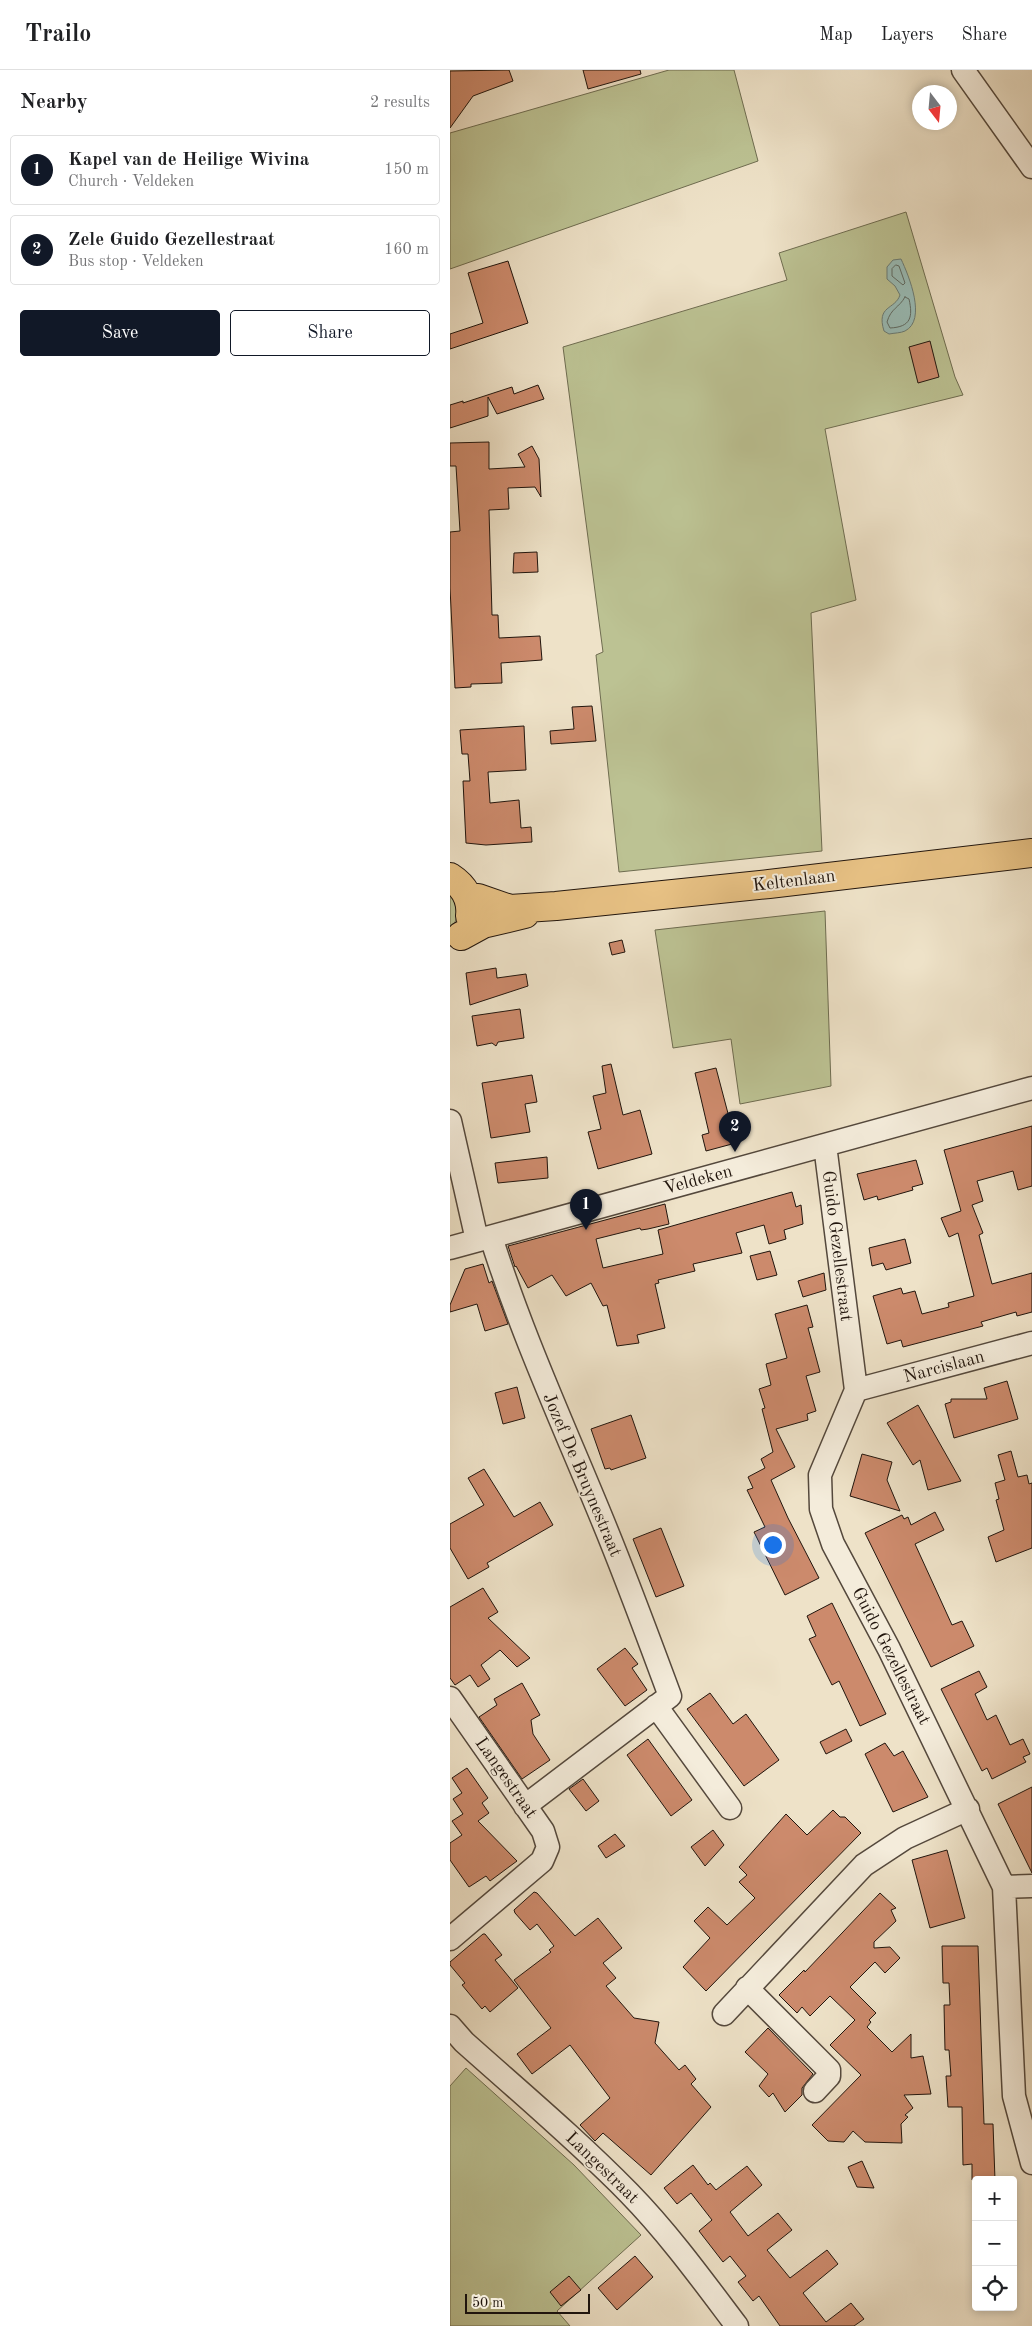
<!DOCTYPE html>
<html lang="en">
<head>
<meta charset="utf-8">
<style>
	body { margin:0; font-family:"Old Standard TT",serif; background:#f2f2f2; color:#202124 }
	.controls { position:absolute; right:15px; bottom:15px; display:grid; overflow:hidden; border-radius:5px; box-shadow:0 2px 8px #0003 }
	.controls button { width:45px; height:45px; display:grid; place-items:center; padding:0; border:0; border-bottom:1px solid #e0e0e0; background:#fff; color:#202124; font:25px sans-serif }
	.compass { position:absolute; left:462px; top:15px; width:45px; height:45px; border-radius:50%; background:#fff; box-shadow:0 2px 8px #0003; rotate:164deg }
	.scale { position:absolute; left:15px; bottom:12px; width:125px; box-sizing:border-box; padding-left:5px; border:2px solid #21150d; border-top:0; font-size:14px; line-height:18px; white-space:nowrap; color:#21150d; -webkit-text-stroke:4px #f4ecdb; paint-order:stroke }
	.you { position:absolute; left:322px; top:1474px; width:18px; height:18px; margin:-12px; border:4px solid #fff; border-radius:50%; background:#1a73e8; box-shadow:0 0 0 8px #1a73e833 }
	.badge { display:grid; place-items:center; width:32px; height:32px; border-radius:50%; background:#111827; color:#fff; font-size:16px; font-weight:700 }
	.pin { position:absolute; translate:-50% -41px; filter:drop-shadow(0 1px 2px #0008) }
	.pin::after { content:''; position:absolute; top:26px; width:18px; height:15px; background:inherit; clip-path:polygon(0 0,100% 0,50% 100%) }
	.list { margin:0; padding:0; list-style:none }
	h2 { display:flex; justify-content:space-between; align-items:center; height:65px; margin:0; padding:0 20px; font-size:21px }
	h2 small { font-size:16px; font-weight:400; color:#757577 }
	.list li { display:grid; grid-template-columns:32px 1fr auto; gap:15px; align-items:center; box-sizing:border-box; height:70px; margin:0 10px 10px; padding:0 10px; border:1px solid #e0e0e0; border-radius:5px }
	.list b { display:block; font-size:19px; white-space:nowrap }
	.list p { margin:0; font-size:16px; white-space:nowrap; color:#757577 }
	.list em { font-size:16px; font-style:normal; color:#757577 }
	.actions { display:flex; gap:10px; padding:15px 20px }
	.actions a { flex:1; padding:11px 0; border:1px solid #111827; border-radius:5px; text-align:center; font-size:18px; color:#111827 }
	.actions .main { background:#111827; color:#fff }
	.icon { flex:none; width:28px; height:28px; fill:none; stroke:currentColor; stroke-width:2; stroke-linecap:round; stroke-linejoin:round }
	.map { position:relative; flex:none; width:582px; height:2256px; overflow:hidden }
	header { display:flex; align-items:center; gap:30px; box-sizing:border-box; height:70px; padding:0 25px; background:#fff; border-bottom:1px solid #e0e0e0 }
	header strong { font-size:24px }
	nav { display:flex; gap:28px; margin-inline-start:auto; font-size:18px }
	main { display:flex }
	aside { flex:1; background:#fff }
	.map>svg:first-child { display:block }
	.green { fill:#bcc293; stroke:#6e6c50 }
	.water { fill:#99bdb8; stroke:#697a74 }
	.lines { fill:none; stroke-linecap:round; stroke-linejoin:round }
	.shore { stroke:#5d6962; stroke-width:1 }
	.building { fill:#cc8a6c; stroke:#21150d }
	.minor-casing { stroke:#54483c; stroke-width:25 }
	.major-casing { stroke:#21150d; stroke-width:30 }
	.minor { stroke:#f4ecdb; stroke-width:22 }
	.major { stroke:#e7c184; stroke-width:28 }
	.labels { text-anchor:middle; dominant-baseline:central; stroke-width:4; stroke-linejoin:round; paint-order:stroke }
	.street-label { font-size:18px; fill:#21150d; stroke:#f4ecdb }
</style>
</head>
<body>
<header>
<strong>Trailo</strong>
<nav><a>Map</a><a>Layers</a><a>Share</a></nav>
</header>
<main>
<aside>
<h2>Nearby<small>2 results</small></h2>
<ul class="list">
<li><span class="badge">1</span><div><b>Kapel van de Heilige Wivina</b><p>Church · Veldeken</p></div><em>150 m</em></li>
<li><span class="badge">2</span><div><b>Zele Guido Gezellestraat</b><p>Bus stop · Veldeken</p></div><em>160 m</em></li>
</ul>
<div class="actions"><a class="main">Save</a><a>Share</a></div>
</aside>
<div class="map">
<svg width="582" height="2256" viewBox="0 0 582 2256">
	<rect width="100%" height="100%" fill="#eee2c8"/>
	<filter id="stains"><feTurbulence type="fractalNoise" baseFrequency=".004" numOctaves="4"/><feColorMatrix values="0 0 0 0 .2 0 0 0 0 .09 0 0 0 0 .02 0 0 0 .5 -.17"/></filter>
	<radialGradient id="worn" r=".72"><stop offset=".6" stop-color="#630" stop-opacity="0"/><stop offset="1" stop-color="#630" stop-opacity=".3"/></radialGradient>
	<path class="green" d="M219,0H284L308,91L0,199V63Z
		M456,142L505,307L513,325L375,359L406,530L361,543L372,781L169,802L146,585L153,582L113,277L337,210L329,183Z
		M0,823C10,836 10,847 0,860Z
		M375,841L381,1016L290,1034L281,969L223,978L205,860Z
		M16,1998L124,2095L191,2165L107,2241L120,2256H0V2016Z"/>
	<path class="water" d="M451,189C459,206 477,250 455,261C451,263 444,263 439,264L434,261C426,235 445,240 450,225L445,216L437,209V197L443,190Z"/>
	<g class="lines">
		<path class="shore" d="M446,195L449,196L455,213L453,215L442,206V199Z
			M455,227L459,229C463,247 461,257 440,258L437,252C441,238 449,238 455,227Z"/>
	</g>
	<path class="building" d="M59,0L63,11L23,26L0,58V1Z
		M133,0H190L191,4L138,19Z
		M58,191L78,253L0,279V264L33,253L18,203Z
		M480,271L489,307L468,313L459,277Z
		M88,315L94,329L47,344L38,327V346L0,358V335L13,331V333L62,317L64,324Z
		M39,372V399L75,397L68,384L82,376L89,389L91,427L85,417L58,418L59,439L39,440L42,545H48L49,568L90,566L92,590L51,593L52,613L21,614V617L5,618L0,518V462L10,461L6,396H0V373Z
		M87,482L88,502L63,503L64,483Z
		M142,636L146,671L101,674L100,661L124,659L122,637Z
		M74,656L76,700L38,702L40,733L69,730L71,758L81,757L82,772L36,775L16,773L13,711H20L18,684H12L10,660Z
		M172,870L175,882L162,885L159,873Z
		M46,898L47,908L76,904L78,916L20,935L16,903Z
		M70,939L74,968L48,972L46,976L42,973L27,976L22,946Z
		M161,994L173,1045L190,1040L202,1084L148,1099L138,1062L151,1059L143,1026L156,1023L152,996Z
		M266,998L280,1051L282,1074L256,1081L252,1065L259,1063L245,1003Z
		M82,1005L87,1032L75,1034L80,1062L41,1068L32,1013Z
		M582,1056V1116L568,1120L563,1101L527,1111L533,1131L522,1135L533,1163L529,1165L542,1214L582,1203V1242L567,1246L566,1242L531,1252L533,1256L453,1277L451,1270L437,1274L423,1226L451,1218L453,1224L465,1221L472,1244L499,1237L498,1233L524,1226L508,1163L499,1167L491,1148L511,1141L494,1080Z
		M97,1087L98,1108L48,1113L45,1093Z
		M466,1090L473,1114L462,1117L463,1120L428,1130L427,1126L414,1130L407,1104Z
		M342,1122L346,1137L351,1135L353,1154L334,1160L336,1169L319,1174L314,1155L286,1163L292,1183L243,1194L245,1201L208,1210L209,1213L205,1214L215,1258L187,1265L189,1273L167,1276L157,1235L153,1236L141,1213L116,1226L102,1205L78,1218L66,1196L65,1197L58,1176L215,1134L219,1154L198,1159L191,1160L190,1158L146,1169L153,1198L213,1184L208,1160Z
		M455,1169L461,1193L436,1200L433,1193L422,1196L419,1178Z
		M320,1181L327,1205L307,1210L300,1186Z
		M33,1194L39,1213L42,1211L58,1254L35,1261L27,1234L0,1242V1235L15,1199Z
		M374,1203L376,1220L353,1227L348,1211Z
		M357,1235L363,1257L358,1258L370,1302L356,1306L366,1341L357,1344L358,1350L326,1359L345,1397L321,1410L338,1448L369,1508L335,1525L304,1462L315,1457L297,1420L303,1418L298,1407L315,1398L311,1389L323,1382L312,1339L315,1338L309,1319L321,1315L316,1294L337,1288L325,1244Z
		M557,1311L568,1349L504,1368L495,1334L501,1332V1329H537L534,1318Z
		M67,1317L75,1348L53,1354L45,1323Z
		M468,1335L511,1411L478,1420L470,1390L463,1395L437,1353Z
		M181,1345L196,1388L161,1400L160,1398L155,1399L141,1359Z
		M561,1381L568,1407L577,1405L579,1414L582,1413V1478L546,1492L538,1467L554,1460L546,1430L549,1429L545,1413L555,1410L548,1385Z
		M412,1384L442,1392L437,1410L450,1441L400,1426Z
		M34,1399L64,1447L90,1432L103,1455L37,1493L39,1497L18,1509L0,1478V1454L34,1435L18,1408Z
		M485,1442L494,1460L465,1474L502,1555L512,1551L524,1576L481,1597L415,1463L452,1445L454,1449L458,1447L461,1455Z
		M211,1458L234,1516L206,1527L183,1469Z
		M33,1518L48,1542L38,1548L80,1588L67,1597L50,1580L31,1595L40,1609L28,1617L20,1605L5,1615L0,1608V1537Z
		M382,1533L436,1644L410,1656L389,1611L382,1615L359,1569L366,1566L357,1546Z
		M175,1578L188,1594L182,1598L197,1620L175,1636L147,1599Z
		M529,1601L537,1617L525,1624L537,1650L546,1645L560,1675L573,1669L580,1684L573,1687L576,1692L542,1709L537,1698L532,1701L491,1619Z
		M72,1613L90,1645L81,1650L83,1664L100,1690L72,1709L29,1647L47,1635L44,1629Z
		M260,1623L283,1654L296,1644L329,1690L294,1716L237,1639Z
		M396,1659L402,1671L376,1684L370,1672Z
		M198,1669L242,1730L221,1746L177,1685Z
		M435,1673L444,1686L453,1681L478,1727L443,1742L415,1684Z
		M17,1698L38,1728L32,1733L39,1743L28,1751L67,1791L40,1811L36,1806L19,1817L0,1790V1773L12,1765L2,1751L13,1744L3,1729L12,1723L2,1708Z
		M133,1709L149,1731L136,1741L119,1719Z
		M582,1717V1803L548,1734Z
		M383,1740L390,1747H395L411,1763L256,1921L233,1897L260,1868L244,1851L258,1837L277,1855L305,1828L289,1812L297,1805L289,1797L336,1744L357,1765Z
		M263,1760L274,1775L255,1796L241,1777Z
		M165,1764L175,1776L156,1788L148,1776Z
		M497,1780L515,1848L480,1858L462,1790Z
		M84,1822L87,1823L125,1866L148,1848L172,1878L153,1893L166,1908L156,1916L184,1948L209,1952L205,1973L229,2000L235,1995L246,2009L241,2014L261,2037L201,2105L153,2063L145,2071L130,2055L160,2028L120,1975L82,2004L67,1984L101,1958L64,1910L101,1882L99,1880L104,1876L87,1854L80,1860L65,1843L64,1840Z
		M430,1823L446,1838L441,1840L446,1851L424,1872V1878L440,1877L450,1888L435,1903L425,1892L400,1917L426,1943L419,1950L421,1952L417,1957L442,1982L461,1964V1988L473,1986L481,2024L454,2025L463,2038L455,2045L458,2047L451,2054L452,2073L415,2072L403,2061L394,2072L378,2071L362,2055L411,2005L380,1975L405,1950L380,1926L360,1946L352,1937L347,1943L329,1925L354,1900L355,1902Z
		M33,1864H35L52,1885L45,1890L68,1918L40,1942L35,1936L32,1939L12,1915L15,1913L0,1895V1892Z
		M492,1876H528L534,2054H543L545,2110H522V2094L513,2095L512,2037H498L496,2006H501L499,1980H495L494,1935H500L499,1913H493Z
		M318,1958L363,2004L352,2018V2025L335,2042L323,2023L319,2027L309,2016L318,2004L295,1982Z
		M412,2091L424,2118L407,2117L398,2097Z
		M243,2095L258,2115L260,2113L266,2120L297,2096L312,2115L280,2142L298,2166L328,2143L342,2160L317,2180L340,2208L377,2180L388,2194L353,2223L376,2252L401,2233L414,2249L404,2256H330L309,2226L303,2231L288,2212L296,2206L280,2186L273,2192L249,2161L262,2150L241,2123L227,2134L214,2118Z
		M185,2186L203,2207L167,2240L148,2218Z
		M119,2206L131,2220L111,2236L100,2222Z"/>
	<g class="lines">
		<defs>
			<path id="minor" d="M513,0L582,97
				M0,1051L27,1170
				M375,1075L406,1320L370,1405L371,1439L383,1474L439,1579L554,1817L564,2026L582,2093
				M41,1167C72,1265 113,1354 152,1449C176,1507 198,1567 220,1626L75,1736
				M0,1178L582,1018
				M406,1320L582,1273
				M0,1628L93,1761L98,1777L92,1791L0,1869
				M206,1636L280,1738
				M554,1817L582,1816
				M297,1918L379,2000V2006L365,2021
				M274,1944L414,1795L455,1768L518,1739
				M0,1956L14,1972C70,2022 127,2070 179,2123C219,2164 253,2211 287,2256"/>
			<path id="major" d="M0,807C14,816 22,829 20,846
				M18,828H28L60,839L106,836L319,814L582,783
				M11,866L33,854L75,844"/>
		</defs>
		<use href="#minor" class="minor-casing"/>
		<use href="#major" class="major-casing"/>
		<use href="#minor" class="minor"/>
		<use href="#major" class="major"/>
	</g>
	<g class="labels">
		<g class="street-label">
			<text transform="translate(344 811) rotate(-7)">Keltenlaan</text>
			<text transform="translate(248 1110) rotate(-15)">Veldeken</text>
			<text transform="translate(387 1176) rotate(83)">Guido Gezellestraat</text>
			<text transform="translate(494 1297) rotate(-15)">Narcislaan</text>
			<text transform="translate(132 1405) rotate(67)">Jozef De Bruynestraat</text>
			<text transform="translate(441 1586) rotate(63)">Guido Gezellestraat</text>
			<text transform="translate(56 1708) rotate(55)">Langestraat</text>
			<text transform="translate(152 2098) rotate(44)">Langestraat</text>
		</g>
	</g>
	<rect width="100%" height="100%" filter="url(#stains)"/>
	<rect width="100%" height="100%" fill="url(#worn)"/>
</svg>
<div class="controls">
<button>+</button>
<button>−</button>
<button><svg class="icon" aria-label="locate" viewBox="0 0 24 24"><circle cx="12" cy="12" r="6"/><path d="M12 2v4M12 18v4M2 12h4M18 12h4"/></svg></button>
</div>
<svg class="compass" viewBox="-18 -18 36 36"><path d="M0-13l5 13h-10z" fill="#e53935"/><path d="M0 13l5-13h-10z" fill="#757577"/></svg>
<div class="scale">50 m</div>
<div class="you"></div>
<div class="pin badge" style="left:136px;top:1160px">1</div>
<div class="pin badge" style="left:285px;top:1082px">2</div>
</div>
</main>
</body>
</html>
